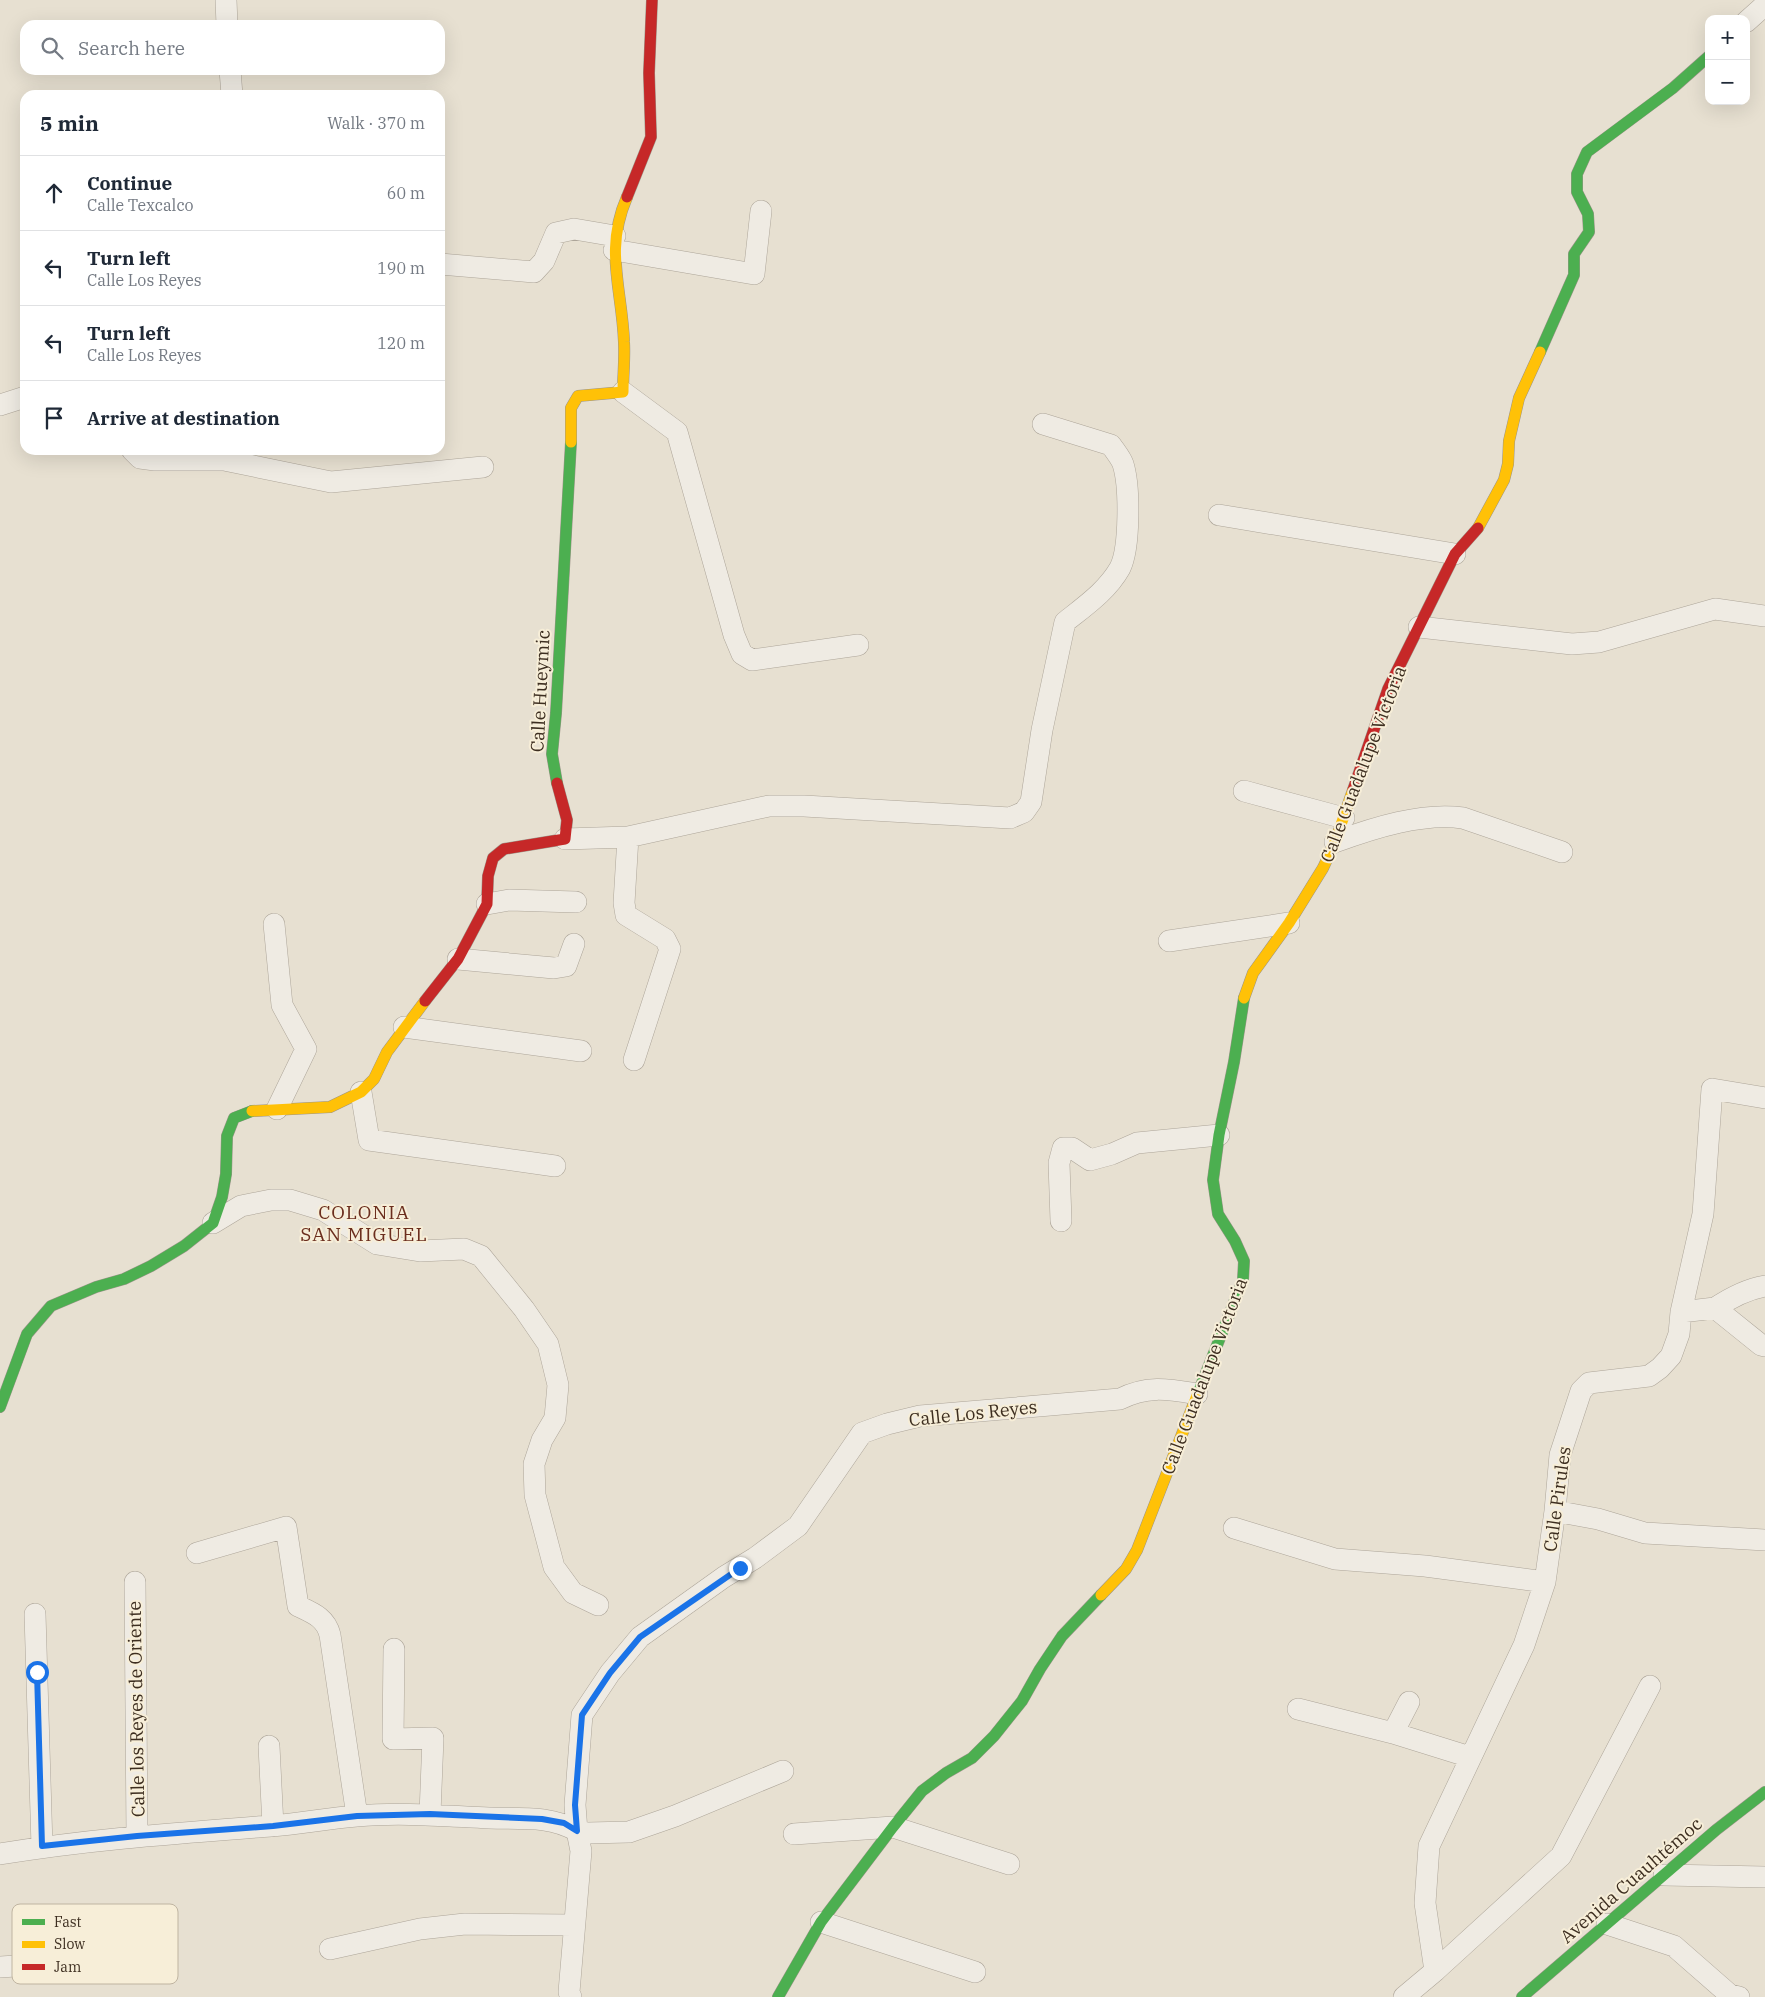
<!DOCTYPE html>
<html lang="en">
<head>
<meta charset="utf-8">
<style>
	body { margin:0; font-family:"IBM Plex Serif",serif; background:#f2f2f3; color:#1f2937 }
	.controls { position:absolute; right:15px; top:15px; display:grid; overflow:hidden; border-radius:10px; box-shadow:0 5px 20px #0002 }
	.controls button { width:45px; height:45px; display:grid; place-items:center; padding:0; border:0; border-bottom:1px solid #e0e1e3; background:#fff; color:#1f2937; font:25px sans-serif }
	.stop { position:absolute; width:15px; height:15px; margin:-11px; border:4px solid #1a73e8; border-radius:50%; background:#fff }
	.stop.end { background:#1a73e8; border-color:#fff; box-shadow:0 1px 5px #0008 }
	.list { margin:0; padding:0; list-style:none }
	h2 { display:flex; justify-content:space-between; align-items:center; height:65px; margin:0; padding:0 20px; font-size:21px }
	h2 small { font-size:16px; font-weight:400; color:#747a83 }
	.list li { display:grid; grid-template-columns:32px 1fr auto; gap:15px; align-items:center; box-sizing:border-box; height:75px; padding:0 20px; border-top:1px solid #e0e1e3 }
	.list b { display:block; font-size:19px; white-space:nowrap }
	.list p { margin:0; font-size:16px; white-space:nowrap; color:#747a83 }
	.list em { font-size:16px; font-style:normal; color:#747a83 }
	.icon { flex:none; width:28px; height:28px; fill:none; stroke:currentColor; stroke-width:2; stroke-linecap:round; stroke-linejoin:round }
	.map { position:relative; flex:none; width:1765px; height:1997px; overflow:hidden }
	.search { position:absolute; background:#fff; box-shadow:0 5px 20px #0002; left:20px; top:20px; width:425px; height:55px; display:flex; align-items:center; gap:12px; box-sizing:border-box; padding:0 18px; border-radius:15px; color:#747a83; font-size:19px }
	.panel { position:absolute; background:#fff; box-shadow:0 5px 20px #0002; left:20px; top:90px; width:425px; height:365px; border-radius:15px }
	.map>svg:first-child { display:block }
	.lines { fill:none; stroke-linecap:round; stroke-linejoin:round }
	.street-casing { stroke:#ada599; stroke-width:22 }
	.fast-casing { stroke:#9c958a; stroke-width:12 }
	.slow-casing { stroke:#9c958a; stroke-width:12 }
	.jam-casing { stroke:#9c958a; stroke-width:12 }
	.street { stroke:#efebe3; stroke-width:21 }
	.fast { stroke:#4caf50; stroke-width:11 }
	.slow { stroke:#ffc107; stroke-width:11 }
	.jam { stroke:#c62828; stroke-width:11 }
	.route { stroke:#1a73e8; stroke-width:6 }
	.labels { text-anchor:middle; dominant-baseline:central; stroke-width:4; stroke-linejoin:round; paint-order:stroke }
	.street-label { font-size:18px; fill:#3d2e20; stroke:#f7eed8 }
	.neighbourhood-label { font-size:19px; letter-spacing:1px; fill:#6b2e1e; stroke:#f7eed8 }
	.key { fill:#f7eed8; stroke:#bfb4a1; stroke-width:1 }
	.key-label { font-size:14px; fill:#3d2e20 }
</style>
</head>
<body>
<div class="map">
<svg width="1765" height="1997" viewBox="0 0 1765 1997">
	<rect width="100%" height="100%" fill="#e7e0d1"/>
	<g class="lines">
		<defs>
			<path id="street" d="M226,0L227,25
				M1746,22L1765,5
				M230,70L232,95
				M614,250L754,274L761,211
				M440,264L534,272L544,261L556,233L574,229L615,236
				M623,392L677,432L734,635L742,654L752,660L858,645
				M0,405L25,397
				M132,450L140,458L155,460H224L331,482L483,467
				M1219,515L1455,554
				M1419,627L1572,644L1599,642L1715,609L1765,616
				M1244,791L1344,818
				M628,837L624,903L626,915L665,939L670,949L634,1060
				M565,839L628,837L769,806H804L1010,818L1024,812L1031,802L1042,730L1065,622C1085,606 1107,591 1120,568C1130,548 1130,486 1123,464C1121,458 1115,451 1111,445L1043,424
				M1335,842C1373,828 1423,812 1463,818L1562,852
				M487,904L509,900L576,902
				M274,924L282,1005L306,1049L277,1109
				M1169,941L1289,923
				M458,959L554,968L566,966L574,944
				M404,1027L581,1051
				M361,1092L369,1140L555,1166
				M1061,1221L1059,1163L1063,1148H1072L1090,1160L1112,1154L1137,1143L1219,1135
				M213,1223L241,1206L271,1200H290L323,1210L377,1244L420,1251L464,1249L481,1256L524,1309L548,1344L558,1385L555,1418L542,1440L534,1464L535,1495L554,1567L573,1593L598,1605
				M1715,1308C1730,1298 1747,1289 1765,1286
				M1681,1312L1715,1308L1761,1345L1765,1346
				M1555,1511L1598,1519L1645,1533L1765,1540
				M1234,1528L1335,1559L1425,1566L1545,1582
				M197,1553L286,1527L298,1606C313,1613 326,1618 330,1635L357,1816
				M135,1582L137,1836
				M35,1614L42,1847
				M394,1649L393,1739L433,1738L430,1814
				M1409,1702L1393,1733L1470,1757
				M1298,1709L1393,1733
				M269,1746L273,1826
				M794,1834L893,1827L1009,1864
				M0,1854C90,1839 180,1833 271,1826C300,1824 328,1818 357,1816C401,1812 445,1816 489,1818C520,1819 550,1815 577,1831L575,1805L582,1715L610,1673L640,1637L724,1577L755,1558L798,1526L862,1433L887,1424L920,1416L1120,1399C1147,1385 1168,1389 1197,1394
				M1664,1875L1765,1877
				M821,1922L975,1972
				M1607,1924L1674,1946L1730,1995L1739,1997
				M330,1949L420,1929L465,1924L574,1925
				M0,1967L78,1962
				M1435,1971L1561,1856L1650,1686
				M571,1997L569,1992L581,1851L577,1831L588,1833L629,1832L675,1816L783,1771
				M1404,1997L1435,1971L1425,1903L1429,1846L1524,1645L1545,1582L1555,1511L1560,1455L1581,1391L1589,1383L1649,1376L1660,1368L1671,1356L1679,1334L1681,1312L1703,1214L1712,1089L1765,1098"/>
			<path id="fast" d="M1540,352L1574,275V254L1589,232L1588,214L1577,192V174L1587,152L1673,88L1709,56
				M557,783L552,754L556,713L571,442
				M1198,1393L1243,1280L1244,1261L1235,1241L1218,1214L1213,1180L1219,1135L1234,1062L1244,998
				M0,1407L27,1334L51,1306L96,1287L124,1279L151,1266L184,1246L213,1223L222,1197L226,1174L227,1136L234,1118L252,1111
				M778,1997L821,1922L893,1827L922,1791L946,1773L972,1758L994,1736L1022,1701L1040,1669L1062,1636L1101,1595
				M1522,1997L1716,1830L1765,1792"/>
			<path id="slow" d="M571,442V408L578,396L623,392C623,375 625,358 624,342C622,288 604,250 627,197
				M1478,528L1504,480L1508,464L1509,441L1519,398L1540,352
				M1244,998L1253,973L1289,923L1323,868L1335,842L1353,790
				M252,1111L330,1107L361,1092L374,1079L387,1052L425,1001
				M1101,1595L1126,1569L1137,1550L1198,1393"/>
			<path id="jam" d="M627,197L651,137L649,73L652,0
				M1353,790L1388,689L1455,554L1478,528
				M425,1001L458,959L487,904L488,876L493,858L504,849L565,839L567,820L557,783"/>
		</defs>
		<use href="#street" class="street-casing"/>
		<use href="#fast" class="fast-casing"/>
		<use href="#slow" class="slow-casing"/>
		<use href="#jam" class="jam-casing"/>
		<use href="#street" class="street"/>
		<use href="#fast" class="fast"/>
		<use href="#slow" class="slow"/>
		<use href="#jam" class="jam"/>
	</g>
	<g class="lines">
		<path class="route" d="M37,1672L42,1846L137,1836L273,1826L357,1816L430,1814L542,1819L564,1823L577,1831L575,1805L582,1715L610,1673L640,1637L740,1568"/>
	</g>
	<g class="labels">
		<g class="street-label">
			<text transform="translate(540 691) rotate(-87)">Calle Hueymic</text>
			<text transform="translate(1363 764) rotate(-69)">Calle Guadalupe Victoria</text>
			<text transform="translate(1204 1376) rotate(-69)">Calle Guadalupe Victoria</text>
			<text transform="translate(973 1413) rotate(-6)">Calle Los Reyes</text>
			<text transform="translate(1557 1499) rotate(-82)">Calle Pirules</text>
			<text transform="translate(136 1709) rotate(-91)">Calle los Reyes de Oriente</text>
			<text transform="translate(1631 1880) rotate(-41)">Avenida Cuauhtémoc</text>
		</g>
		<g class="neighbourhood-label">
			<text x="364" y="1212">COLONIA<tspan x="364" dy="22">SAN MIGUEL</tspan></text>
		</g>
	</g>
	<rect x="12" y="1904" width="166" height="80" rx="8" class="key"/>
	<rect x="22" y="1919" width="23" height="6" fill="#4caf50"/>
	<rect x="22" y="1941" width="23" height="7" fill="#ffc107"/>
	<rect x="22" y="1964" width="23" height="6" fill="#c62828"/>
	<g class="key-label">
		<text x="54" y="1927">Fast</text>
		<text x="54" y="1949">Slow</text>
		<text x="54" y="1972">Jam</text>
	</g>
</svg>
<div class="controls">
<button>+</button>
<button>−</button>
</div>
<div class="stop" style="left:37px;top:1672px"></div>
<div class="stop end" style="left:740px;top:1568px"></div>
<div class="search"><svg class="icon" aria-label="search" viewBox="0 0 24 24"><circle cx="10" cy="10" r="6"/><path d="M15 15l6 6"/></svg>Search here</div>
<section class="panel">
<h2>5 min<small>Walk · 370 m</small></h2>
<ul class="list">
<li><svg class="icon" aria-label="ahead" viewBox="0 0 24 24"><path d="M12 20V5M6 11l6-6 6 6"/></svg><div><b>Continue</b><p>Calle Texcalco</p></div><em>60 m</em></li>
<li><svg class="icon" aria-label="left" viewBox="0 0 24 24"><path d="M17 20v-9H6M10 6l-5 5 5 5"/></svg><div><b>Turn left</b><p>Calle Los Reyes</p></div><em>190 m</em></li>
<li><svg class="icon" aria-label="left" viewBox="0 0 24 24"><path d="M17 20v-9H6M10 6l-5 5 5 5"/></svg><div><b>Turn left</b><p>Calle Los Reyes</p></div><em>120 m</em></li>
<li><svg class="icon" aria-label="arrive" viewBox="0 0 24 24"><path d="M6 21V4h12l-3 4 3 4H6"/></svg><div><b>Arrive at destination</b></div></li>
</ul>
</section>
</div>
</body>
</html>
